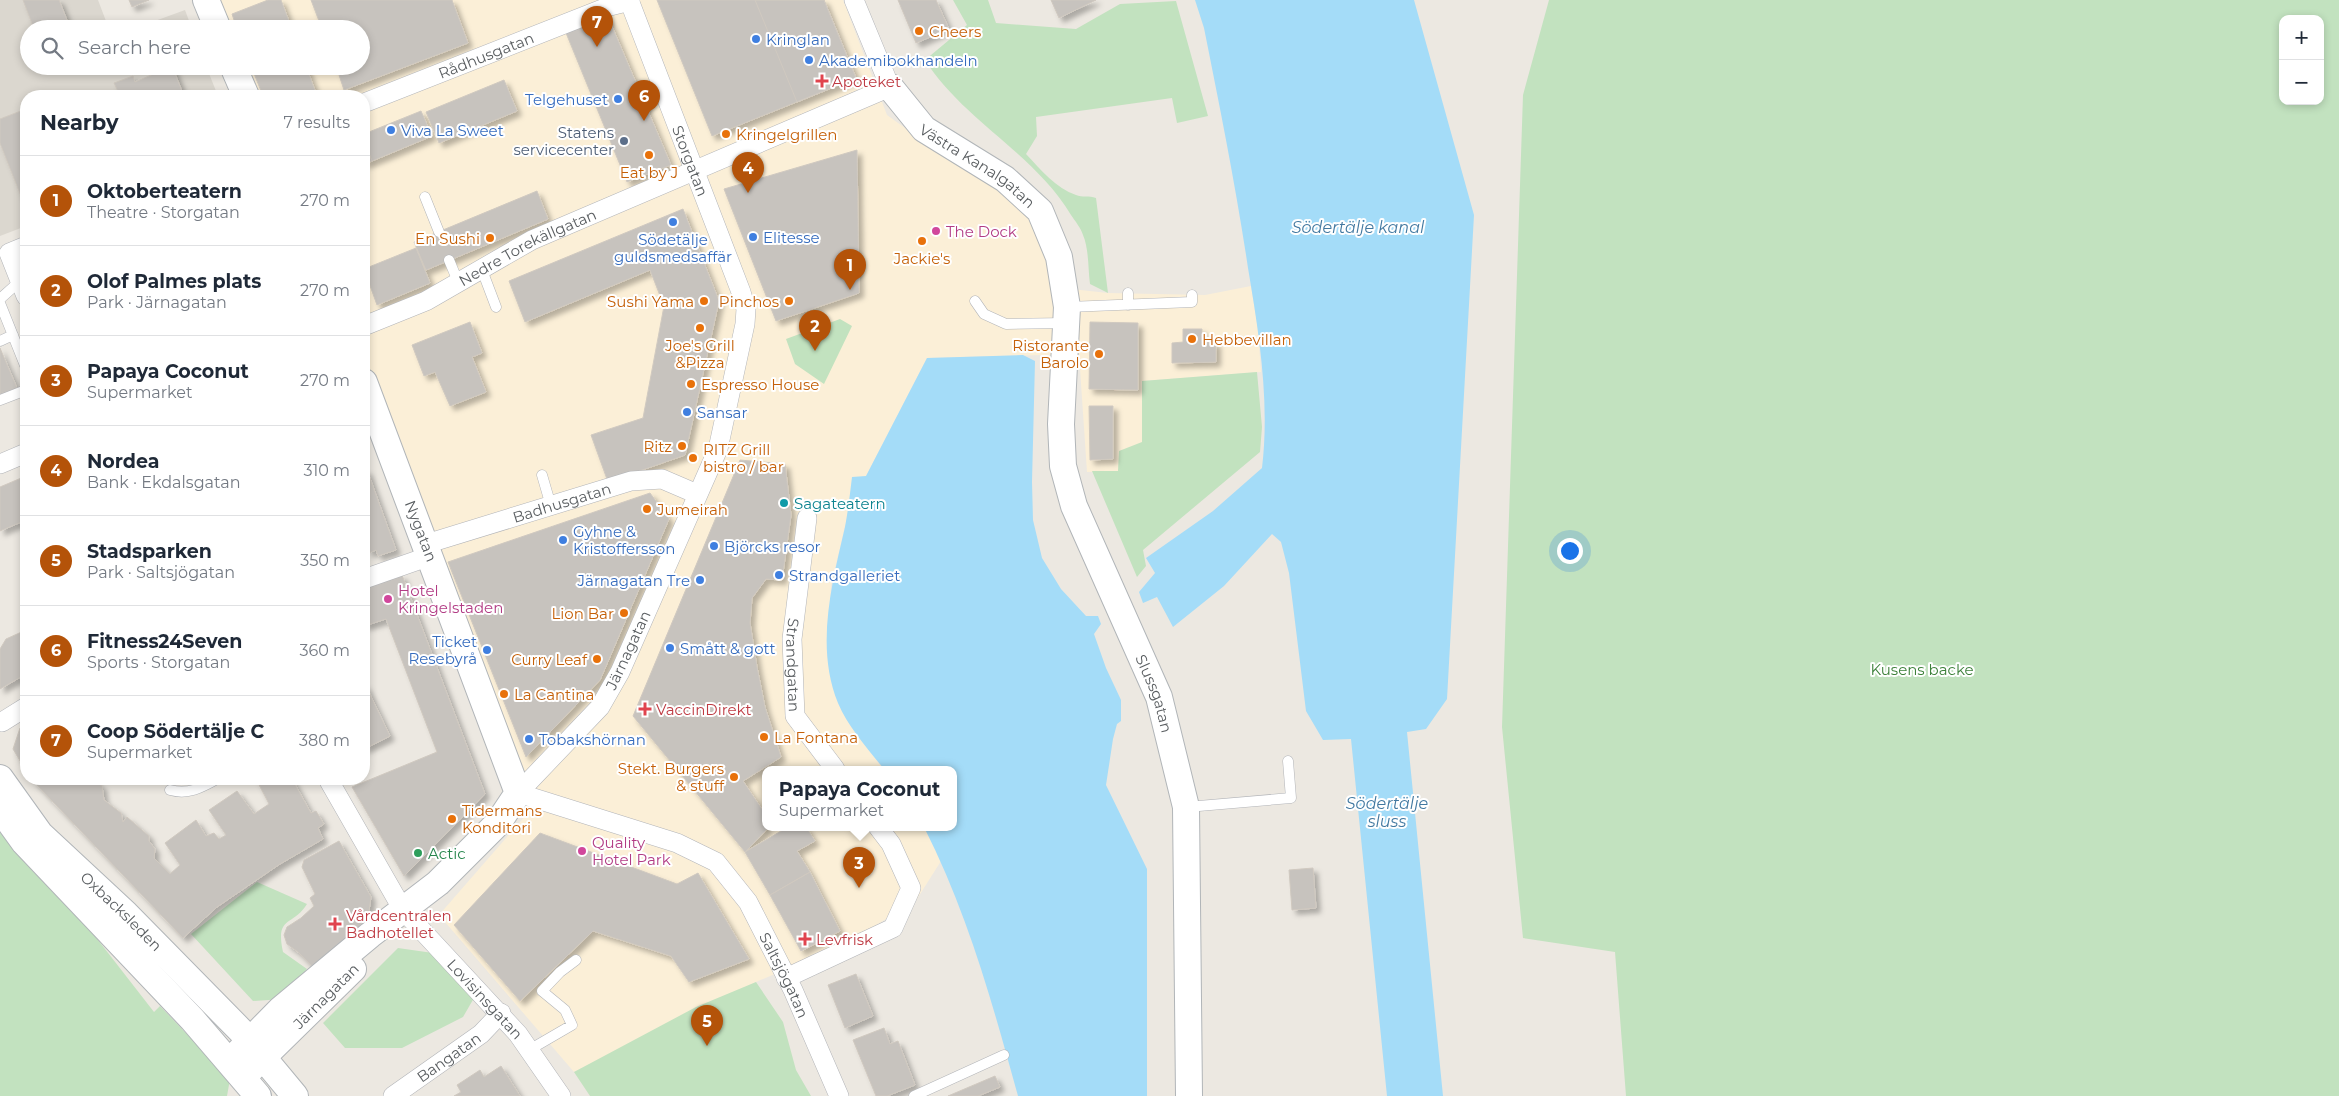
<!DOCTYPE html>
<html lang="en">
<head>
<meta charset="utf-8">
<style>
	body { margin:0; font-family:Montserrat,sans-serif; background:#f2f2f3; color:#1f2937 }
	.controls { position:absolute; right:15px; top:15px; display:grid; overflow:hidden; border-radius:10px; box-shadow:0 2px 8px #0003 }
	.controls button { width:45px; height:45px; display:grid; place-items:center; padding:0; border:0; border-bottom:1px solid #e0e1e3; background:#fff; color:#1f2937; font:25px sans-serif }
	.you { position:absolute; left:1569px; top:550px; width:18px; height:18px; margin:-12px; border:4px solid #fff; border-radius:50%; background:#1a73e8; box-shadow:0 0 0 8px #1a73e833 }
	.badge { display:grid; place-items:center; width:32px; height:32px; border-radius:50%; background:#b45309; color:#fff; font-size:16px; font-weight:700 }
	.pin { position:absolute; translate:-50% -41px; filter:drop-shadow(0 1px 2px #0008) }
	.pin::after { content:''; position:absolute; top:26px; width:18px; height:15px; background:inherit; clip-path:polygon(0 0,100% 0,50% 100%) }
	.popup { position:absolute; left:762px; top:766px; width:195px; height:65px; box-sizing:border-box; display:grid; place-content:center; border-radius:10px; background:#fff; filter:drop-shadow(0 1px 4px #0005); font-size:16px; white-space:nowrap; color:#747a83 }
	.popup b { font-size:19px; color:#1f2937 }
	.popup::after { content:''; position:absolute; left:50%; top:100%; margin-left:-10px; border:10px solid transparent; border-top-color:#fff }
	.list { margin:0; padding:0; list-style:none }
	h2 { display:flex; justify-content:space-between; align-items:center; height:65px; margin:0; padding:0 20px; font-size:21px }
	h2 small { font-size:16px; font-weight:400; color:#747a83 }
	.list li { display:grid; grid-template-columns:32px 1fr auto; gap:15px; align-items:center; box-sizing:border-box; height:90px; padding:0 20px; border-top:1px solid #e0e1e3 }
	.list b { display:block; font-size:19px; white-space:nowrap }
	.list p { margin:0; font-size:16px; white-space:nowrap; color:#747a83 }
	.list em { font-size:16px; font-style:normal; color:#747a83 }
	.icon { flex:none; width:28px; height:28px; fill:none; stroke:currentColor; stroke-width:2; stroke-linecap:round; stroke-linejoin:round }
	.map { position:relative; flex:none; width:2339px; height:1096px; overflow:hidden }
	.search { position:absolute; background:#fff; box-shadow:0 2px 8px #0003; left:20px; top:20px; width:350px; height:55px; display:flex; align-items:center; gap:12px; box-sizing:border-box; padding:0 18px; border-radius:28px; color:#747a83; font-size:19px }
	.panel { position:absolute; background:#fff; box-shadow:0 2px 8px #0003; left:20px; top:90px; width:350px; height:695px; border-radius:20px }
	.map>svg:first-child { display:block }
	.commercial { fill:#fbefd7 }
	.education { fill:#dbd7cf }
	.green { fill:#c2e2bf; fill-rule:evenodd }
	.water { fill:#a4dcf8 }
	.building { fill:#c7c3be; stroke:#d0c9c0; filter:url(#shadow) }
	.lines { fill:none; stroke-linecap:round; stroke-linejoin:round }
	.lane-casing { stroke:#b2b4b8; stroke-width:11 }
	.street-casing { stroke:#b2b4b8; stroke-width:20 }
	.secondary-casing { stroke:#b1b5b8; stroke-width:28 }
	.lane { stroke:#fff; stroke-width:10 }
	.street { stroke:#fff; stroke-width:19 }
	.secondary { stroke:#fff; stroke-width:26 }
	.food-dot { fill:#e8710a; stroke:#fff; stroke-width:2 }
	.shop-dot { fill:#3f7fe0; stroke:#fff; stroke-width:2 }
	.health-dot { fill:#e0444e; stroke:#fff; stroke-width:2 }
	.service-dot { fill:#5c6f8a; stroke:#fff; stroke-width:2 }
	.hotel-dot { fill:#d1479c; stroke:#fff; stroke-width:2 }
	.culture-dot { fill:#0f9aa8; stroke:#fff; stroke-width:2 }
	.leisure-dot { fill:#2e9e5b; stroke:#fff; stroke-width:2 }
	.labels { text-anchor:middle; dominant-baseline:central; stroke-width:4; stroke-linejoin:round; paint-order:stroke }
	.food-label { font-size:15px; fill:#c56008; stroke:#fff; text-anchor:start }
	.shop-label { font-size:15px; fill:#366cbe; stroke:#fff; text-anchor:start }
	.street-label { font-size:15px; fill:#5a5e61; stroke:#fff }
	.health-label { font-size:15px; fill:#be3a42; stroke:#fff; text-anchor:start }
	.service-label { font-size:15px; fill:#4e5e75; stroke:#fff; text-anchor:end }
	.hotel-label { font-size:15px; fill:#b23c85; stroke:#fff; text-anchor:start }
	.culture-label { font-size:15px; fill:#0d838f; stroke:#fff; text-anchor:start }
	.park-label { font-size:15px; fill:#3d803a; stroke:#fff }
	.leisure-label { font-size:15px; fill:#27864d; stroke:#fff; text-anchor:start }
	.water-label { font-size:16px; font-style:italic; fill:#4178a0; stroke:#fff }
</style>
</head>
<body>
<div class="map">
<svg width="2339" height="1096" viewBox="0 0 2339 1096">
	<defs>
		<filter id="shadow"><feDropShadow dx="4.5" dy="4.5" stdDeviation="2.5" flood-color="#0004"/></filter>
	</defs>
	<rect width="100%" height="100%" fill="#ece8e1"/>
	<path class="commercial" d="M217,0H843L887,115L912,133L951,154L1025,209L1042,246L1053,287L1108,293L1205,295L1251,286L1258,329L1261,372L1143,381L1142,443L1119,471L1087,472L1079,354L927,358L866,476L845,526L831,586L828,657L833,686L838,703L848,722L883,769H765V827H924L941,861L917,899L850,942L756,982L574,1072L439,915L527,814L517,766L364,375V96H255L244,66H361V29H229Z"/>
	<path class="education" d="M0,0H98L109,29H29V66H206L218,96H26V226L0,236Z
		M185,10L192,29H133Z"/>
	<path class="green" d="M953,0H988L996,23L1076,29L1120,4L1176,1L1208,116L1177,123L1172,98L1036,117L1037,136L1026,154C1041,170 1056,188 1076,195C1082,198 1089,195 1096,198L1108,293L1090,284C1088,269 1089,249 1083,235C1081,228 1075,221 1071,215C1034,153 964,121 925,60L967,25Z
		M1549,0H2339V1096H1626L1615,952L1523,938L1502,727L1523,95ZM2283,19H2320V101H2283Z
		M840,319L852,326L824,384L795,364L786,339Z
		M1257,372L1262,427L1260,452L1143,550L1146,566L1137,577L1092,471H1118L1119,451L1142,442V381Z
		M0,814L154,1012L160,1006L230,1079L227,1096H0Z
		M257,882L307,904C293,927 275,915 283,952L307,969L283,999L253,1001L191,934Z
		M398,948L433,953L474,998L463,1017L402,1048H345L323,1023Z
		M756,982L783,1022L796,1070L811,1096H590L574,1072L696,1007Z"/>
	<path class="water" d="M1195,0H1414L1474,215L1447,699L1426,729L1407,732L1443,1096H1387L1351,739L1323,740L1306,711L1289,573L1281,542L1272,534L1224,586L1173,627L1157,597L1143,603L1139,592L1155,573L1146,558L1213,511L1262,468C1270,402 1259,333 1248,268C1236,187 1220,108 1204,28Z
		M1023,355L1035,361L1032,482L1033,520L1042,558L1061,589L1086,616H1098L1101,624L1094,634L1106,668L1121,700V721L1117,724L1113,739L1106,785L1147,869V1096H1018C992,1002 968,914 924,827H953V769H884C868,749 848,727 838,703C815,647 832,583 845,527C848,511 850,494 852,477L866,476L927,358Z"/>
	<path class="building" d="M23,0H59L67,20L46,29H34Z
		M129,0H149L132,7Z
		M268,0H281L292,29H237L232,14Z
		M311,0H452L468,43L344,90L336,66H361V29H322Z
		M657,0H824L856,78L712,136Z
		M755,0H824L856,78L797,102Z
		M898,0H936L949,29L916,43Z
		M1051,0H1096L1059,18Z
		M608,17L671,165L627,182L566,33Z
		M172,66L184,96H138L137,94L120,96L114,83L133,76L135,82Z
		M251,66H306L317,96H263Z
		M504,80L517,111L439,143L426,112Z
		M26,109V209L0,143V119Z
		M421,111L432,136L372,161L364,140V134Z
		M364,140L372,161L364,164Z
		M857,150L859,293L776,321L724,189Z
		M537,191L548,219L426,270L414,242Z
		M683,209L719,301L685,455L608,482L591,435L643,418L664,306L650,270L525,322L509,281Z
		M416,248L430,283L377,305L364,269Z
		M470,322L482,353L472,357L486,392L450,406L435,372L424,376L412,345Z
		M1090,322L1138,323V390L1089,389Z
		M1183,329H1202V342H1216V362L1172,363V343L1183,342Z
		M0,348L17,388L0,394Z
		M1089,406H1113V459L1090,460Z
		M740,460L785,464L791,515L782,580L766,579L752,598L750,623L757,667L765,707L781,757L743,781L765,814V827H769L745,852L633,716Z
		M367,470L396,550L378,556L376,550L369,553L364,537V471Z
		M26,476V520L0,531V487Z
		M650,493L669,519L600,680L526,757L448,562Z
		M402,575L485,794L404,876L352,787L437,752L386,619L364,626V589Z
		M26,630V674L0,689V649L6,639Z
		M365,684L390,736L364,749V685Z
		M26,724V771L13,749L20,728Z
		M31,779H96L95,781L102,786L104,800L121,813L123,822L127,817L149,836V841L155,849L154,858L170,874L180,865L165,843L196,820L206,836L214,833L219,839L226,835L209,810L237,791L254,814L269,804L256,779H292L311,813L316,811L324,824L318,828L323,839L280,864L217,907L183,938Z
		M788,827H806L815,841L797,851L810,872L770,895L745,852Z
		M540,833L677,884L698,873L749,959L689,982L671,956L593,931L520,1001L454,925Z
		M339,841L371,897L368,918L313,967L298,952L287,944L284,935L287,927L301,918L314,906L310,898L315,894L302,867L304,860Z
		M1313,868L1316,908L1292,910L1289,870Z
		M810,872L840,931L801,951L770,895Z
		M856,974L873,1016L845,1028L828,985Z
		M884,1028L890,1044L898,1041L915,1085L887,1096H876L853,1040Z
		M501,1066L520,1096H454L461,1092L457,1085L480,1070L484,1077Z
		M995,1076L1000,1087L978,1096H948Z"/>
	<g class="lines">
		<defs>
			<path id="lane" d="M425,197L439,232
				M449,260L459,284
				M482,270L496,307
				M0,299L20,281
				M975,301L984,314L1006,324L1066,323
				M0,303L26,368
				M1128,305V293
				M1068,307L1192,302V295
				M0,341L13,335
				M0,400L26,390
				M542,475L551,506
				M170,790C188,795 201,788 217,779
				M1187,807L1291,798L1288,761
				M529,1050L572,1025L565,1010L542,991L560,972L576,960
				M914,1096L1004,1055"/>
			<g id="street">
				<path id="s1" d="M629,0L741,292L746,309L745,324L718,449L620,672L600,707L518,793L677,843L716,862L748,902L793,990L839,1096"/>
				<path id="s2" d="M364,103L610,6L630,1"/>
				<path d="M26,246L9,253L26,296"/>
				<path id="s3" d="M364,326L426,301L532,240L890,87L854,0"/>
				<path d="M0,464L26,453"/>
				<path id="s4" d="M807,518L792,639L795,716L835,769"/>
				<path id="s5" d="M426,544L631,481L662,479L697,494"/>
				<path d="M364,579L430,556"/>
				<path d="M2,722L26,707"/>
				<path id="s6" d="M328,779L403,910L518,1034L561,1096"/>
				<path d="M786,978L893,928L911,888L891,844L878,827"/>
				<path id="s7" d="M393,1096L481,1034L501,1013"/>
			</g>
			<g id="secondary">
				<path d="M206,0L218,29"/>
				<path d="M233,66L246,96"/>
				<path id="s8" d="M890,87L924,129L1005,179L1040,211L1059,257L1067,307L1061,424L1063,466L1074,506L1159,697L1186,807L1189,1096"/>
				<path id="s9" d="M0,778L40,834L126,914L241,1031L295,1096"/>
				<path d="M0,809L24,842L192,1019L258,1096"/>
				<path d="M230,1061L280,1010L370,935L438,883L498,823L518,793L364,382"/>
				<path d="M251,1069L353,969"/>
			</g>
		</defs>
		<use href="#lane" class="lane-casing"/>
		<use href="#street" class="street-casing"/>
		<use href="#secondary" class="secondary-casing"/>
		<use href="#lane" class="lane"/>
		<use href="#street" class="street"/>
		<use href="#secondary" class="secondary"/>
	</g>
	<g class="food-dot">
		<circle cx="919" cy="31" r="5"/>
		<circle cx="726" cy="134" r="5"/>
		<circle cx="649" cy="155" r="5"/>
		<circle cx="490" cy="238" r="5"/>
		<circle cx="922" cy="241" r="5"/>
		<circle cx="704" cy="301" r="5"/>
		<circle cx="789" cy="301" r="5"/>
		<circle cx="700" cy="328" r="5"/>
		<circle cx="1192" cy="339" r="5"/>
		<circle cx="1099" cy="354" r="5"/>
		<circle cx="691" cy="384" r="5"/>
		<circle cx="682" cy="446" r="5"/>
		<circle cx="693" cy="458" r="5"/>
		<circle cx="647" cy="509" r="5"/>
		<circle cx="624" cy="613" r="5"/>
		<circle cx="597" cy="659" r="5"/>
		<circle cx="504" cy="694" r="5"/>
		<circle cx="764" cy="737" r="5"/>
		<circle cx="734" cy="777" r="5"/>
		<circle cx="452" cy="819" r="5"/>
	</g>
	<g class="shop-dot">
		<circle cx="756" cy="39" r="5"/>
		<circle cx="809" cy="60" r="5"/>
		<circle cx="618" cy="99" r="5"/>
		<circle cx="391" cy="130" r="5"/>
		<circle cx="673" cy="222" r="5"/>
		<circle cx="753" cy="237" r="5"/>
		<circle cx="687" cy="412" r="5"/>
		<circle cx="563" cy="540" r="5"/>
		<circle cx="714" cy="546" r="5"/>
		<circle cx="779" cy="575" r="5"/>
		<circle cx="700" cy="580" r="5"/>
		<circle cx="670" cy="648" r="5"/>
		<circle cx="487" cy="650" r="5"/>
		<circle cx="529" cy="739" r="5"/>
	</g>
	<g class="health-dot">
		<path d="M819.5 73.5h5v5h5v5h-5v5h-5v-5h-5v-5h5z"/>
		<path d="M642.5 701.5h5v5h5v5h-5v5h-5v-5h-5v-5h5z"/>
		<path d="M332.5 916.5h5v5h5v5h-5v5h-5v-5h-5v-5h5z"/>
		<path d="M802.5 931.5h5v5h5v5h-5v5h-5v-5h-5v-5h5z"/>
	</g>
	<circle class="service-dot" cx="624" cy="141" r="5"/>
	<g class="hotel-dot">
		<circle cx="936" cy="231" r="5"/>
		<circle cx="388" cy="599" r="5"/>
		<circle cx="582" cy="851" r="5"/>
	</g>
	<circle class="culture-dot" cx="784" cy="503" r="5"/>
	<circle class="leisure-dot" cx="418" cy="853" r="5"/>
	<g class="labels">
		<g class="food-label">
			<text x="929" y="31">Cheers</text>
			<text x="736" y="134">Kringelgrillen</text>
			<text x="649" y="172" text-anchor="middle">Eat by J</text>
			<text x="480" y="238" text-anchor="end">En Sushi</text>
			<text x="922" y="258" text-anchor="middle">Jackie's</text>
			<text x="694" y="301" text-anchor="end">Sushi Yama</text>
			<text x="779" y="301" text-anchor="end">Pinchos</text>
			<text x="1202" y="339">Hebbevillan</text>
			<text x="700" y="345" text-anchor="middle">Joe's Grill<tspan x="700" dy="17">&amp;Pizza</tspan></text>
			<text x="1089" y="345" text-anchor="end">Ristorante<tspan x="1089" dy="17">Barolo</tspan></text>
			<text x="701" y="384">Espresso House</text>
			<text x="672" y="446" text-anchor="end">Ritz</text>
			<text x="703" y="449">RITZ Grill<tspan x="703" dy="17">bistro / bar</tspan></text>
			<text x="657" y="509">Jumeirah</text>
			<text x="614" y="613" text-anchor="end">Lion Bar</text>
			<text x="587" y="659" text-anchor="end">Curry Leaf</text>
			<text x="514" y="694">La Cantina</text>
			<text x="774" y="737">La Fontana</text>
			<text x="724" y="768" text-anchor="end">Stekt. Burgers<tspan x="724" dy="17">&amp; stuff</tspan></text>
			<text x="462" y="810">Tidermans<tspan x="462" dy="17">Konditori</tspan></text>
		</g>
		<g class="shop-label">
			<text x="766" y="39">Kringlan</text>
			<text x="819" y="60">Akademibokhandeln</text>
			<text x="608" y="99" text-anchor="end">Telgehuset</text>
			<text x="401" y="130">Viva La Sweet</text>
			<text x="763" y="237">Elitesse</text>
			<text x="673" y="239" text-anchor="middle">Södetälje<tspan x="673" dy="17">guldsmedsaffär</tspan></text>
			<text x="697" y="412">Sansar</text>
			<text x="573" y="531">Gyhne &amp;<tspan x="573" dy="17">Kristoffersson</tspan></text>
			<text x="724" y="546">Björcks resor</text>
			<text x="789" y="575">Strandgalleriet</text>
			<text x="690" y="580" text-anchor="end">Järnagatan Tre</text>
			<text x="477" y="641" text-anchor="end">Ticket<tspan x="477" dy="17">Resebyrå</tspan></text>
			<text x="680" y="648">Smått &amp; gott</text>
			<text x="539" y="739">Tobakshörnan</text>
		</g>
		<g class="street-label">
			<text stroke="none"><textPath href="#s2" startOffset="131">Rådhusgatan</textPath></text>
			<text stroke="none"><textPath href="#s1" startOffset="172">Storgatan</textPath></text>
			<text stroke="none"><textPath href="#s8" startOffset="119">Västra Kanalgatan</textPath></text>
			<text stroke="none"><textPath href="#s3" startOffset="182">Nedre Torekällgatan</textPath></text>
			<text stroke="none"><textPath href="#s5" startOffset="142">Badhusgatan</textPath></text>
			<text transform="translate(421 531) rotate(69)">Nygatan</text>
			<text transform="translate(628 650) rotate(-65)">Järnagatan</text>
			<text stroke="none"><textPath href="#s4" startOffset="148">Strandgatan</textPath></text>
			<text stroke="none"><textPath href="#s8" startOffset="702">Slussgatan</textPath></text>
			<text stroke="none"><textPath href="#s9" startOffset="181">Oxbacksleden</textPath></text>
			<text stroke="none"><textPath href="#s1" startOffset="1219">Saltsjögatan</textPath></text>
			<text transform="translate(326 996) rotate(-45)">Järnagatan</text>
			<text stroke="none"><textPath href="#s6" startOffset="272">Lovisinsgatan</textPath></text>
			<text stroke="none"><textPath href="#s7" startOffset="68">Bangatan</textPath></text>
		</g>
		<g class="health-label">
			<text x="832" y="81">Apoteket</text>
			<text x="656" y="709">VaccinDirekt</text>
			<text x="346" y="915">Vårdcentralen<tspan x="346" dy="17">Badhotellet</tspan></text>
			<text x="816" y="939">Levfrisk</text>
		</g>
		<g class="service-label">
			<text x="614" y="132">Statens<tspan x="614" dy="17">servicecenter</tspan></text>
		</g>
		<g class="hotel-label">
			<text x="946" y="231">The Dock</text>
			<text x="398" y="590">Hotel<tspan x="398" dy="17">Kringelstaden</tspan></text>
			<text x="592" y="842">Quality<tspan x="592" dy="17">Hotel Park</tspan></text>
		</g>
		<g class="culture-label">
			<text x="794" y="503">Sagateatern</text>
		</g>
		<g class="park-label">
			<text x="1922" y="669">Kusens backe</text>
		</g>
		<g class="leisure-label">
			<text x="428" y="853">Actic</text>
		</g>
		<g class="water-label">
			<text x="1358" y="227">Södertälje kanal</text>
			<text x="1387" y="803">Södertälje<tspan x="1387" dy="18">sluss</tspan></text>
		</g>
	</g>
</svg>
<div class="controls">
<button>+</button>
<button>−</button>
</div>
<div class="you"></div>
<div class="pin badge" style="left:850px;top:290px">1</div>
<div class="pin badge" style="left:815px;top:351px">2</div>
<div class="pin badge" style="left:859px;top:888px">3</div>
<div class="popup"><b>Papaya Coconut</b>Supermarket</div>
<div class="pin badge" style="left:748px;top:193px">4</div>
<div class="pin badge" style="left:707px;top:1046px">5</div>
<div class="pin badge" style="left:644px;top:121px">6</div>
<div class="pin badge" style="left:597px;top:47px">7</div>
<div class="search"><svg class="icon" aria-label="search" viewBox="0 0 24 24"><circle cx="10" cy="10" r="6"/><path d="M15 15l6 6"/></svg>Search here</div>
<section class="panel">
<h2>Nearby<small>7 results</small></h2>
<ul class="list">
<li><span class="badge">1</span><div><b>Oktoberteatern</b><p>Theatre · Storgatan</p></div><em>270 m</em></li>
<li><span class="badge">2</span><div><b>Olof Palmes plats</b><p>Park · Järnagatan</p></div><em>270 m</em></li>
<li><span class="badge">3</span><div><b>Papaya Coconut</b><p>Supermarket</p></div><em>270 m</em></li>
<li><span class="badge">4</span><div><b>Nordea</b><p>Bank · Ekdalsgatan</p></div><em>310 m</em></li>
<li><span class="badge">5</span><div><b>Stadsparken</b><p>Park · Saltsjögatan</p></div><em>350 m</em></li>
<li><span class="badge">6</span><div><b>Fitness24Seven</b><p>Sports · Storgatan</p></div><em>360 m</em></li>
<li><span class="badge">7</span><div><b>Coop Södertälje C</b><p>Supermarket</p></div><em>380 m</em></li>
</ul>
</section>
</div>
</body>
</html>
